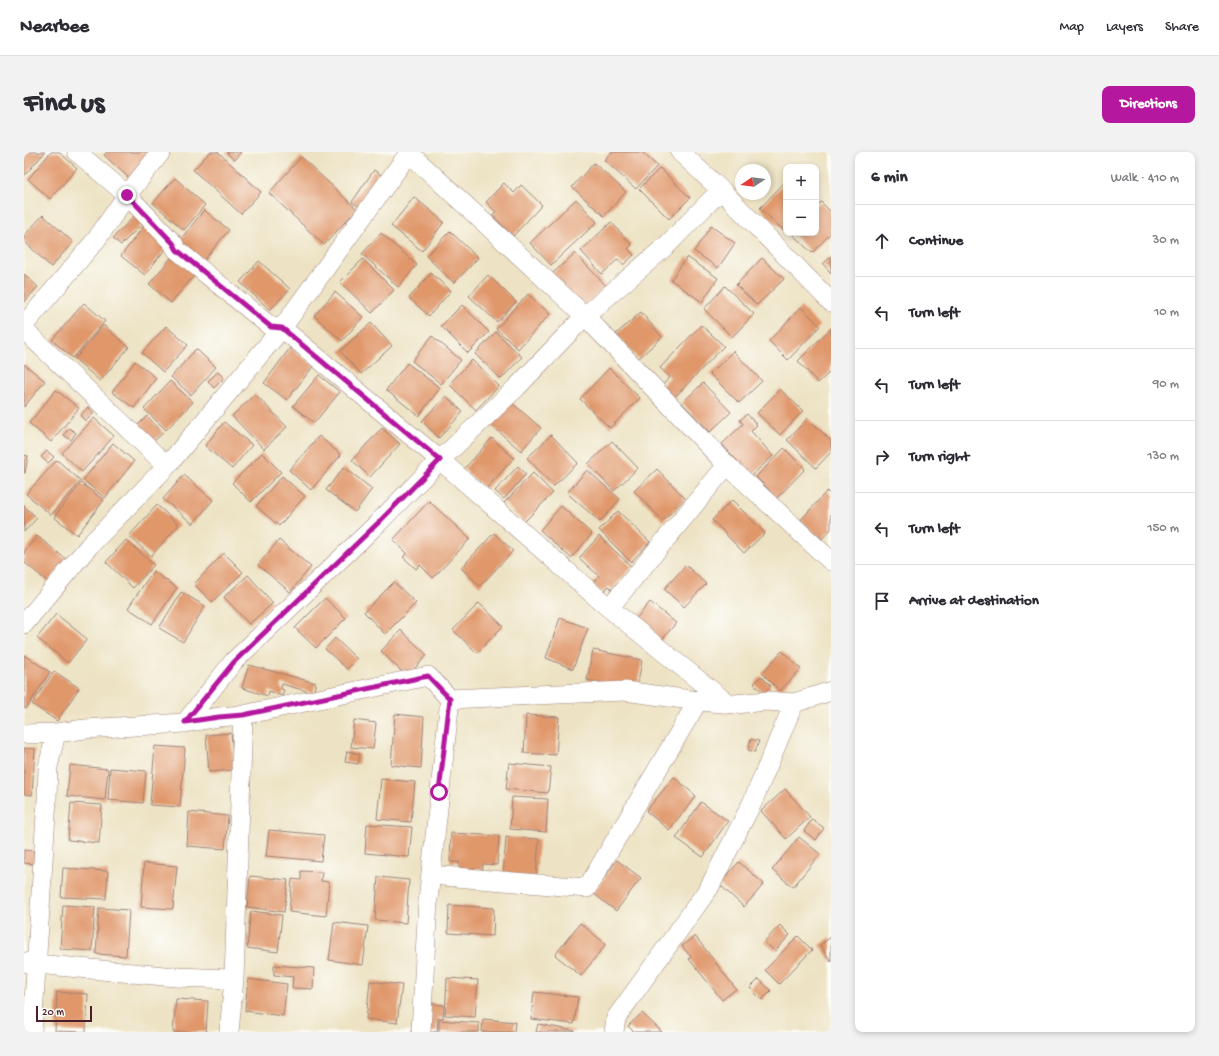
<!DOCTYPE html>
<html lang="en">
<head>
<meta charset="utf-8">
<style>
	body { margin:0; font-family:"Gochi Hand",sans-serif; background:#f2f2f3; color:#2b2b33 }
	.controls { position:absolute; right:12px; top:12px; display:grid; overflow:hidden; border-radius:8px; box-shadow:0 2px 6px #0003 }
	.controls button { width:36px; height:36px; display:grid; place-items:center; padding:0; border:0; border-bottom:1px solid #e1e1e2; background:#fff; color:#2b2b33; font:20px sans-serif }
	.compass { position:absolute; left:711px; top:12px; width:36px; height:36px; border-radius:50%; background:#fff; box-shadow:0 2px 6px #0003; rotate:257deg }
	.scale { position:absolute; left:12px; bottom:10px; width:56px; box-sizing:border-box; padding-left:4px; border:2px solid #4a1f2b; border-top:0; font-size:11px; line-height:14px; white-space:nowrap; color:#4a1f2b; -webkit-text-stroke:3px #fdfcf7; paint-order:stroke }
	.stop { position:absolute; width:12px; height:12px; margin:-9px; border:3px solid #b5179e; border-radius:50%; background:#fff }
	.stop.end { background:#b5179e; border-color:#fff; box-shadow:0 1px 4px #0008 }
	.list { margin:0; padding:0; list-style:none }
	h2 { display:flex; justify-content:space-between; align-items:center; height:52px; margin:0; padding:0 16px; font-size:17px }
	h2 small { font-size:13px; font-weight:400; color:#7c7c81 }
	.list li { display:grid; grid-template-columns:26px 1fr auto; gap:12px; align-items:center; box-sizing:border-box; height:72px; padding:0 16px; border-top:1px solid #e1e1e2 }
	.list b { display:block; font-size:15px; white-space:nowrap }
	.list em { font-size:13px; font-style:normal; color:#7c7c81 }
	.icon { flex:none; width:22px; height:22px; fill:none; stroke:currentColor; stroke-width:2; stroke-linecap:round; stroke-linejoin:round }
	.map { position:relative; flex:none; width:807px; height:880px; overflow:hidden; border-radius:8px }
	header { display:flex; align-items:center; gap:24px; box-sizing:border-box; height:56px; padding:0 20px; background:#fff; border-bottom:1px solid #e1e1e2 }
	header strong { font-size:19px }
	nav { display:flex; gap:22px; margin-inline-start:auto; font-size:14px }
	.intro { display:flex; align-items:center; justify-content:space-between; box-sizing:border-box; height:96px; padding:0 24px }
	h1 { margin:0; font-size:28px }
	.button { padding:10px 18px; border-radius:8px; background:#b5179e; color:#fff; font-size:14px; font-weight:700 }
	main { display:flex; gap:24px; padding:0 24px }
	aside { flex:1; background:#fff; border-radius:8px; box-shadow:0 2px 6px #0003 }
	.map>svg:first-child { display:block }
	.building { fill:#e0976a }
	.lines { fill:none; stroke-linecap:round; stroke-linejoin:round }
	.street-casing { stroke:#9c8178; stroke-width:20 }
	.street { stroke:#fff; stroke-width:19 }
	.route { stroke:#b5179e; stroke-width:5 }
</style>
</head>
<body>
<header>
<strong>Nearbee</strong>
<nav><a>Map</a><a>Layers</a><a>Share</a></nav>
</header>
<div class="intro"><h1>Find us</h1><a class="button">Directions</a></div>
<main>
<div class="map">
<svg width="807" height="880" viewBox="0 0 807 880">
	<rect width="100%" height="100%" fill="#fdfcf7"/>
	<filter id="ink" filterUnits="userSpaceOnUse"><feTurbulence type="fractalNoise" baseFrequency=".025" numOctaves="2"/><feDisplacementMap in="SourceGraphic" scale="8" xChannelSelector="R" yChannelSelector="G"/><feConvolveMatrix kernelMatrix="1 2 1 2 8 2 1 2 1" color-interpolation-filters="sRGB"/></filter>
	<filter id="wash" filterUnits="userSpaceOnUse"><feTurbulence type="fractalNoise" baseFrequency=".012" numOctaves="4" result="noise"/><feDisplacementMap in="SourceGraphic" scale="16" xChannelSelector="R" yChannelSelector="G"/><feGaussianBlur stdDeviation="0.9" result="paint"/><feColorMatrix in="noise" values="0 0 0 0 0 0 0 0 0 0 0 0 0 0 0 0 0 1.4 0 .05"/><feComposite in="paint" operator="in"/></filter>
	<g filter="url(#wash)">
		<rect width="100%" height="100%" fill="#ede3c4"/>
		<g id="blocks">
			<path class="building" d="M0,0H21L0,24Z
				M27,0H35L53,16L26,47L4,27Z
				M83,0H129L108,29L80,3Z
				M186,0H194L237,40L217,62L169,18Z
				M202,0H217L210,8Z
				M587,0H618L633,14L612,37L580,8Z
				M277,5L333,57L300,93L245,41Z
				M570,11L602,40L580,64L548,35Z
				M636,16L666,46L645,67L615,37Z
				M350,18L360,25L337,56L328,50Z
				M151,26L181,53L160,78L129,51Z
				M762,29V74L759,78L736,56Z
				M480,31L490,41L497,33L518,53L489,84L468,63L472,60L462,50Z
				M390,45L420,70L398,99L367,74Z
				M552,47L573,70L527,113L506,91Z
				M797,50L807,60V81L788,101L767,81H792V55Z
				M180,58L205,78L176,113L152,93Z
				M112,62L120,70L97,93L89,86Z
				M19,63L49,90L27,115L0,89V84Z
				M587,70L608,93L604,97L610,103L599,113L594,107L578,122L557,99Z
				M122,71L146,91L121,123L97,104Z
				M687,74L711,91L694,116L670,99Z
				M426,79L454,106L430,131L402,104Z
				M357,81L393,113L374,135L338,102Z
				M152,100L175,118L147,151L125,132Z
				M551,101L582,134L559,155L528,122Z
				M807,104V121L799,112Z
				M663,105L694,126L678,150L647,128Z
				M738,106L760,127L733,153L712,133Z
				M339,107L370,138L348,161L316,130Z
				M235,109L266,137L246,158L216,130Z
				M407,121L427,139L405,164L385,146Z
				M0,122L14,135L0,150Z
				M464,123L492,150L473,170L445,144Z
				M701,134L730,162L708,185L680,157Z
				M311,140L339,165L318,189L290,164Z
				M504,142L526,162L494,197L472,177Z
				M60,151L81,169L49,206L28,188Z
				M438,153L465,180L444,201L417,174Z
				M777,155L796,174L764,208L745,189Z
				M617,160L638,185L614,207L592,182Z
				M347,171L368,194L337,222L316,199Z
				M79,173L105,195L76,229L51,207Z
				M677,173L700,194L648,248L636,236L646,225L636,216Z
				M142,174L164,193L139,220L118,201Z
				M807,176V219L794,231L774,209Z
				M472,180L498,205L477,227L451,202Z
				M408,184L437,208L417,232L388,209Z
				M266,196L290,213L263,248L240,231Z
				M172,197L192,215L167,243L147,225Z
				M709,199L738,229L715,251L686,222Z
				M448,208L475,234L452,258L425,232Z
				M111,209L132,226L110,256L88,240Z
				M383,211L416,236L395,264L362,238Z
				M0,212L21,229L0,255Z
				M585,216L616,246L586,276L556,247Z
				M194,220L200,226L190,236L184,229Z
				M295,223L316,240L290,271L269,254Z
				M146,229L169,250L142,278L120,257Z
				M679,231L707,260L686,280L658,251Z
				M756,237L779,259L756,283L733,261Z
				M32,238L55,256L27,290L5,271Z
				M231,242L263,275L240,297L208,264Z
				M422,244L439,260L415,286L398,269Z
				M486,249L517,276L497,299L466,272Z
				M64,255L70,261L62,269L56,264Z
				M723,262L733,273L727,279L749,304L727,324L698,292L719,272L716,268Z
				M123,264L139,281L130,289L114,273Z
				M70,266L90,284L58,320L38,301Z
				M784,266L807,289V300L792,316L763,288Z
				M200,270L228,293L208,317L181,294Z
				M45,276L52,281L47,288L40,283Z
				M358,276L376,292L346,325L328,308Z
				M527,283L554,311L530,334L503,306Z
				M295,284L317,303L287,338L265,318Z
				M468,286L490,306L462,337L440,317Z
				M588,289L614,316L590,339L564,312Z
				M89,291L110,309L81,346L59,328Z
				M760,296L781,317L753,346L732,325Z
				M23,299L30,305L24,311L17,305Z
				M238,301L257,320L227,350L208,331Z
				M0,303L4,304L1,321H0Z
				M33,308L57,329L27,363L2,342Z
				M494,314L502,322L480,347L471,339Z
				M320,315L348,337L331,360L302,338Z
				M633,317L661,346L639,369L610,339Z
				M563,318L596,347L576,370L543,341Z
				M509,321L529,341L500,370L480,351Z
				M160,323L189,348L169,372L139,347Z
				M258,324L281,344L255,374L232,354Z
				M57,331L80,348L53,383L30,365Z
				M803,339L807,343V377L798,387L777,368Z
				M708,348L741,381L720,401L688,368Z
				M405,349L446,387L409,426L396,413L392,417L379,405L383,401L369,388Z
				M133,353L155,373L127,404L105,384Z
				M0,354L13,366L0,380Z
				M537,354L568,382L547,406L516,378Z
				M594,359L626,390L607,410L575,378Z
				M470,381L489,399L456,434L437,416Z
				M13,384L43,408L24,430L0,410V400Z
				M575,384L608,415L588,437L585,434L578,441L567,432L575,424L555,406Z
				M102,388L130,413L109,436L82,410Z
				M255,388L287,415L266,440L234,413Z
				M200,401L219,420L188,450L170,432Z
				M662,413L682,432L660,455L640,437Z
				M129,419L153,436L128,472L104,456Z
				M224,423L249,451L225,472L200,445Z
				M370,430L392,451L361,482L340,460Z
				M157,440L181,454L159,490L135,476Z
				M301,446L322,466L292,496L271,476Z
				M626,450L652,471L636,490L610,469Z
				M455,451L479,474L453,501L429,478Z
				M32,462L63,487L44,511L13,486Z
				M536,466L564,476L549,517L522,506Z
				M377,478L403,503L383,525L357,499Z
				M311,486L333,507L323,517L301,497Z
				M569,498L618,508L613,537L563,528Z
				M758,499L777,517L756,539L738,521Z
				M0,503L26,520L2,557L0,556Z
				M225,513L292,531L289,541L258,532L257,537L260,538L258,544L245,539L244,544L218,536Z
				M30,519L55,536L33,569L8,552Z
				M737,524L747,534L740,541L730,532Z
				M371,562L400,565L397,616L367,613Z
				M502,563L535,565L532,603L500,601Z
				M330,568L352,571L349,597L327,595Z
				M207,581L210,618L185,620L182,583Z
				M727,587L735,589L731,600L724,598Z
				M131,594L161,596L156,655L126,653Z
				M0,596L11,597L8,643L0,642Z
				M323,599L336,602L334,612L321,610Z
				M485,611L527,615L524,641L482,637Z
				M46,613L84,617L81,648L43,644Z
				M86,616L122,619L119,651L84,648Z
				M650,625L672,644L645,678L622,659Z
				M357,627L391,630L387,670L353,667Z
				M761,637L786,665L762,687L737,659Z
				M488,645L524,647L522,680L486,677Z
				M677,650L704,669L679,705L652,686Z
				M47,651L78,653L75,691L44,688Z
				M165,660L204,664L201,697L163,694Z
				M788,667L800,676L792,688L780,679Z
				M343,672L388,675L385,705L341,701Z
				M245,678L300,683L297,709L242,704Z
				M427,681L475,684L473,713L459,712L458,724L435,722V710H426Z
				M482,685L515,687L512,726L479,724Z
				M775,685L796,702L769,735L748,718Z
				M0,698L10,699L9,712L0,711Z
				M593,708L617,726L592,759L569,741Z
				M715,710L740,732L720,755L695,732Z
				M120,711L153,714L149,757L117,755Z
				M39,716L84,719L82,747L37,745Z
				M277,719L298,720L297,729L305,730L302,764L265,760L268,727L277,728Z
				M226,724L264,728L260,760L223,755Z
				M354,725L385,728L382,771L351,768Z
				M39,753L71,755L68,799L36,797Z
				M425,753L470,756L469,784L424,781Z
				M75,756L105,758L102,804L72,802Z
				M227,759L258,763L254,800L223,796Z
				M310,770L344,774L339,813L305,808Z
				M556,771L582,792L557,824L531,803Z
				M756,773L766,783L751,799L740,790Z
				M671,784L712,837L698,848L665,807L667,805L658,794Z
				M774,784L788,798L755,832L741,818Z
				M807,785V809L796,793Z
				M250,813L290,816L289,837L268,836L269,825L250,823Z
				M423,826L454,828L451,865L421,863Z
				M224,827L263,832L259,864L221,859Z
				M735,827L747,839L738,848L726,836Z
				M346,829L378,833L373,871L342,867Z
				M33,840L64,842L62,880L31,879Z
				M510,840L554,845L550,872L507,867Z
				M152,847L184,849L182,880H149Z
				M404,851L420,853L419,866H414L413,880H402Z
				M618,861L638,880H610L604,874Z
				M459,867L491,870L490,880H458Z
				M415,868L455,871V880H415Z
				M514,872L551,879V880H512Z"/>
		</g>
	</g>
	<g filter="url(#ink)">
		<use href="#blocks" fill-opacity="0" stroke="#9c8178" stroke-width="1"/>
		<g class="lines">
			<defs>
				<path id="street" d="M53,0L103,43L149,91L153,98L247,175L258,176L416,308L585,456L703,551
					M384,0L561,164L703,313L807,409
					M656,0L697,38L807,150
					M0,173L72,88L103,43L137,0
					M0,178L143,314
					M585,456L703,313
					M0,472L65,394L143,314L258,176L385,1
					M161,571L210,509L354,371L416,308L493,235L561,164L642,94L697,38
					M0,582L32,581L61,577L161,571L195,565L219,563L404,524L426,547L601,539L674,549L711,552L743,549L770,551L807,539
					M407,723L563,736L674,549
					M0,810L13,812L151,825L210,827
					M8,880L23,647L24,615L32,581
					M205,880L210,827L219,563
					M397,880L404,748L426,547
					M590,880L592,866L685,736L728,651L770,551"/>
			</defs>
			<use href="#street" class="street-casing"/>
			<use href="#street" class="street"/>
		</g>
	</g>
	<g class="lines" filter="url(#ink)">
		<path class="route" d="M103,43L149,91L153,98L247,175L258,176L416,308L354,371L210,510L161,570L195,565L219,563L404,524L426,547L415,640"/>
	</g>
</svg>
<div class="controls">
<button>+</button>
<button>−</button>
</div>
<svg class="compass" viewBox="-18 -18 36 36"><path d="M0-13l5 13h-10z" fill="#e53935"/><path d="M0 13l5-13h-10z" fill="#7c7c81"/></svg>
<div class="scale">20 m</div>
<div class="stop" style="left:415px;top:640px"></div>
<div class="stop end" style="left:103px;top:43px"></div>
</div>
<aside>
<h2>6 min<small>Walk · 410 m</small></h2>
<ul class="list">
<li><svg class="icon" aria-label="ahead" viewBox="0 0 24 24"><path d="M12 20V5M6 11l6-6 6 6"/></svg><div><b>Continue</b></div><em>30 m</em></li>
<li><svg class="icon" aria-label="left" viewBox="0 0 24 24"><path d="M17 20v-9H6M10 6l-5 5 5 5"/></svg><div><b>Turn left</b></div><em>10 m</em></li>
<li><svg class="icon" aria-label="left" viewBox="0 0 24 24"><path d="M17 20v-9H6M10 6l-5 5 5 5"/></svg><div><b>Turn left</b></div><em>90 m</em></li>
<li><svg class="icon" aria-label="right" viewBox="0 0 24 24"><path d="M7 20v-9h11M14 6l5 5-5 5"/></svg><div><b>Turn right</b></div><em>130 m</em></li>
<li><svg class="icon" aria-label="left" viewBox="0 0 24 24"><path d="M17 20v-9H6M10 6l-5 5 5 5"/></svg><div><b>Turn left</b></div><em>150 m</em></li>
<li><svg class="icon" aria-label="arrive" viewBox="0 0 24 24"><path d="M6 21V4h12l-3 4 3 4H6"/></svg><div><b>Arrive at destination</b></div></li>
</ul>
</aside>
</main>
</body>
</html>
